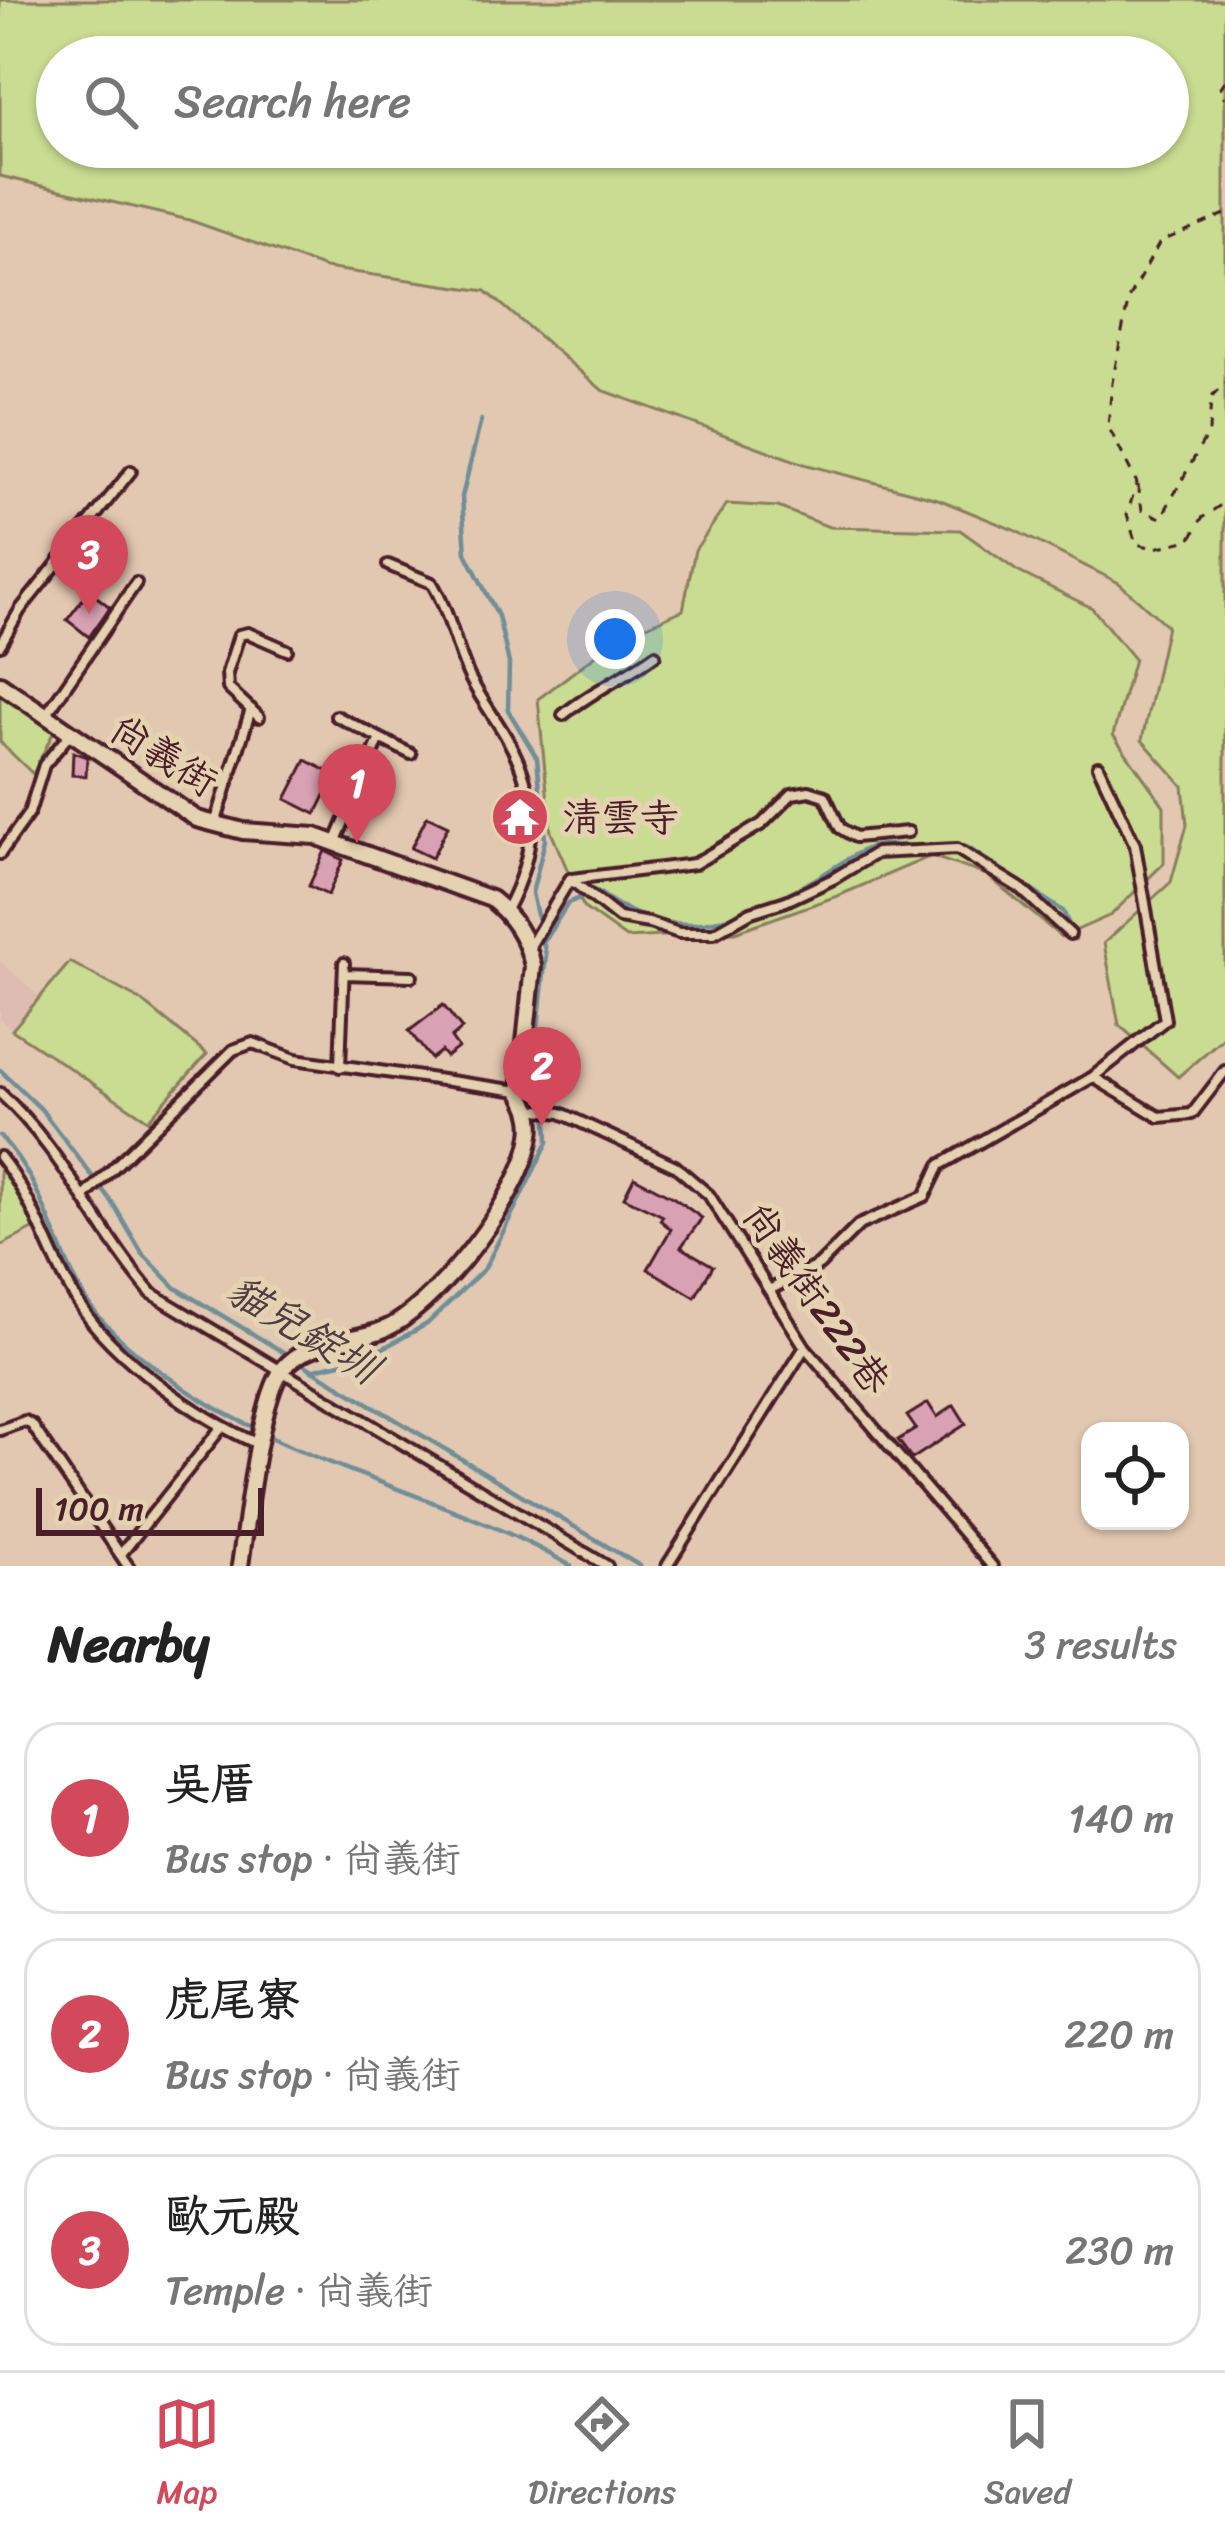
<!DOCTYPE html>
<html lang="en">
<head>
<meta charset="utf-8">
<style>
	body { margin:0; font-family:Sriracha,"LXGW WenKai TC",sans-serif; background:#f6f6f6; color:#222 }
	.controls { position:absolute; right:36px; bottom:36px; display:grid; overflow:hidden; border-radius:24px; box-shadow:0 3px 9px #0004 }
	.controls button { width:108px; height:108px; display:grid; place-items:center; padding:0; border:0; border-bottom:3px solid #e0e0e0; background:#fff; color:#222; font:60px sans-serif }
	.scale { position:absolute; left:36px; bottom:30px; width:228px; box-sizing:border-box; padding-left:12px; border:6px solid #4a1f2b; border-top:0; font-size:33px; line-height:42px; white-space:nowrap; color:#4a1f2b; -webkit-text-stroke:9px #e4d2b0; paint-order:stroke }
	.you { position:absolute; left:615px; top:639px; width:42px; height:42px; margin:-30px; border:9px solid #fff; border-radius:50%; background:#1a73e8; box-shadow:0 0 0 18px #1a73e833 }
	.badge { display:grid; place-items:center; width:78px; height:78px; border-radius:50%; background:#d1495b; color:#fff; font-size:39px; font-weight:700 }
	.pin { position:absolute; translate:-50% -99px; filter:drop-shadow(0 3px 6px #0008) }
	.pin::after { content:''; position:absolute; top:63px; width:42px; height:36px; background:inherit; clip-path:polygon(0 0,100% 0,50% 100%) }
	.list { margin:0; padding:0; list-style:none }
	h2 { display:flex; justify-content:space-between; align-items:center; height:156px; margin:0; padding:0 48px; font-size:51px }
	h2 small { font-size:39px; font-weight:400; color:#767676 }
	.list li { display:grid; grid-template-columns:78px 1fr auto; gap:36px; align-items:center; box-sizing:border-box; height:192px; margin:0 24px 24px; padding:0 24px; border:3px solid #e0e0e0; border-radius:36px }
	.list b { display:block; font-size:45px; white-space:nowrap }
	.list p { margin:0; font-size:39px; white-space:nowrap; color:#767676 }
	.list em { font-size:39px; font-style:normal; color:#767676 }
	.icon { flex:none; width:66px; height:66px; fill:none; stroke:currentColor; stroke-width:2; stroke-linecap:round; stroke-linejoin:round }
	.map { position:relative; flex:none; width:1225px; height:1566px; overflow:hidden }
	.search { position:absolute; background:#fff; box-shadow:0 3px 9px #0004; left:36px; right:36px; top:36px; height:132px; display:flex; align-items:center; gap:30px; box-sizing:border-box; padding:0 42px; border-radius:66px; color:#767676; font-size:45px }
	.sheet { height:804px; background:#fff }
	nav { display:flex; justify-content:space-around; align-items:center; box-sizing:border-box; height:168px; border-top:3px solid #e0e0e0; background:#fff; font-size:33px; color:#767676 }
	nav a { display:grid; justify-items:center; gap:6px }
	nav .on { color:#d1495b }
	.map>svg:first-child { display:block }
	.built { fill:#dfbcb2 }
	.green { fill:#c9dc91; stroke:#8a7e5e; stroke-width:3; fill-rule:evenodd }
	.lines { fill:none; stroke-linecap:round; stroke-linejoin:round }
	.stream { stroke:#6f8e98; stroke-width:4.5 }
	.building { fill:#d9a1b4; stroke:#4a1f2b; stroke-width:3 }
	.lane-casing { stroke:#4a1f2b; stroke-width:16 }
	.street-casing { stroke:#4a1f2b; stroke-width:22 }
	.path { stroke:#4a1f2b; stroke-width:3; stroke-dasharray:9 9; stroke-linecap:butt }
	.lane { stroke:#e4d2b0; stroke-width:8 }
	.street { stroke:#e4d2b0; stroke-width:14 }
	.labels { text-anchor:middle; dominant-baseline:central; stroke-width:10; stroke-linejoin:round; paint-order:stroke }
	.street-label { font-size:39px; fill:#4a1f2b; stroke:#e4d2b0 }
	.poi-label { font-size:39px; fill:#4a1f2b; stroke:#e4d2b0; text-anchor:start }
	.water-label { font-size:42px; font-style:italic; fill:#533b46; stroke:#e4d2b0 }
</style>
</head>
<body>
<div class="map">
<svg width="1225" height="1566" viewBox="0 0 1225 1566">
	<rect width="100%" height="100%" fill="#e2c8b1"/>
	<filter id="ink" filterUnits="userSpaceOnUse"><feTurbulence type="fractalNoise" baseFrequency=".00833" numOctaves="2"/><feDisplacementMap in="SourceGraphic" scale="24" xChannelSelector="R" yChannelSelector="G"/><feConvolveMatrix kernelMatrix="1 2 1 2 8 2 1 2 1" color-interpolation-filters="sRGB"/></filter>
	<g filter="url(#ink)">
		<path class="built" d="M0,961L42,999L12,1030L0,1019Z"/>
		<path class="green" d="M0,0H1225V1036L1178,1077L1119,1025L1104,943L1171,882L1187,825L1183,786L1142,740L1167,626L1119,583L1014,530L938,499L804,464L602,390L486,291L325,268L189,220L0,176ZM57,57H1168V147H57Z
			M727,504L778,507L829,527L960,530L1017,571L1092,608L1134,659L1113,735L1164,806V863L1111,915L1061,937L987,875L931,856L840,895L735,932L626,938L584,908L551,832L538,699L617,639L683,610L695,550Z
			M0,691L54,731L33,774L0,742Z
			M70,962L142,1001L207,1054L148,1120L12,1030Z
			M0,1162L39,1226L0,1246Z"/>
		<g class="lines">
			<path class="stream" d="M956,847H967L1063,911L1075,939
				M545,940L568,903L597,891C672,949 737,921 812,881C831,871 849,856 868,848C886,842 914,847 933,847
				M0,1070L41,1109L112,1202L142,1253L176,1288L640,1566
				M0,1136C45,1183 53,1246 86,1300C115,1346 205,1406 255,1428
				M311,1370L369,1356L427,1324L485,1268L548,1142L546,1094L534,1063L546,955L532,893L545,840L537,758L508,710L509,663L498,616L466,553L462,497L481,420
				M268,1436C367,1483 476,1510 571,1566"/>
		</g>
		<path class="building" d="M89,591L110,607L89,637L67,620Z
			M73,752L87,757L86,776L72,775Z
			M306,760L335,775L316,814L286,799Z
			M427,816L448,826L432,858L411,848Z
			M325,851L343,860L328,895L309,886Z
			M443,1005L462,1029L451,1038L458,1048L446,1057L441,1051L431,1059L409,1031Z
			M634,1177L674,1198L702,1218L681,1247L713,1266L695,1297L648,1269L671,1229L660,1220L663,1216L624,1197Z
			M928,1403L937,1417L954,1405L966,1424L912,1459L898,1440L916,1429L907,1416Z"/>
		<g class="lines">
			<defs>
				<path id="lane" d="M388,565L432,583C450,613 455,647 470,678C481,700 497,720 509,742C541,800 536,854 506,910
					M0,645L20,610L131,471
					M46,715L136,583
					M563,715C592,691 625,677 655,655
					M336,716L411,754
					M259,717L228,688L227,673L239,635L248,633L287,650
					M215,824L251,709
					M335,843L379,740
					M0,854L29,813L44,765L70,734
					M570,879L619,918L649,923L679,933H714L751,912L786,901L833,879L876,853L957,849L1020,888L1070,934
					M572,879L694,864L762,824L792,794L809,791L825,796L840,828L855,837L908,832
					M529,948L570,879
					M344,974L412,976
					M340,1067L344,963
					M1093,1077L1159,1117L1192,1114L1225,1071
					M0,1093C63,1150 97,1230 151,1293L607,1566
					M530,1109L561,1113L675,1166L709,1195L805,1347L992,1566
					M0,1157C37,1203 48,1256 79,1304C113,1358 199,1418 258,1444
					M85,1196L233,1050L253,1043L295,1059L519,1091
					M769,1290L819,1265L859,1225L925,1196L940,1165L1093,1077L1165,1020L1135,845L1098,766
					M0,1430L25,1421L32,1425L128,1566
					M121,1554L221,1428
					M667,1566L805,1347"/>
				<path id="street" d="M0,684L197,819L243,831L315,836L491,899C513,916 527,939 533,966L520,1091C528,1105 534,1118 531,1135C524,1192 443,1296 393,1325C359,1344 310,1336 283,1369C260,1397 246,1525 240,1566"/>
			</defs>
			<use href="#lane" class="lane-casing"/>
			<use href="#street" class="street-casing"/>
			<path class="path" d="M1225,81L1219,90L1225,98
				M1225,214L1160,242L1129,297L1112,383L1108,426L1137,483L1127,514L1136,544L1155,548L1190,540L1202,518L1225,502
				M1138,485L1142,510L1161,518L1209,431L1211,398L1225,383"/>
			<use href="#lane" class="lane"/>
			<use href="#street" class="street"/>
		</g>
	</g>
	<defs>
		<symbol id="temple-disc" viewBox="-11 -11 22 22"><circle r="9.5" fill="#d1495b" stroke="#e4d2b0"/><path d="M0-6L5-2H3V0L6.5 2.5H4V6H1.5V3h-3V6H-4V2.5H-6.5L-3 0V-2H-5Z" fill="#fff"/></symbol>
	</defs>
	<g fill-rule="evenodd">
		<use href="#temple-disc" x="487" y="784" width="66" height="66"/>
	</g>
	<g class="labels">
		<g class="street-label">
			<text transform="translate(164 755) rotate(32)">尚義街</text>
			<text transform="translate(817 1298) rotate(55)">尚義街222巷</text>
		</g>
		<g class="poi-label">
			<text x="562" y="817">清雲寺</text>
		</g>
		<g class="water-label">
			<text transform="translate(303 1329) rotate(31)">貓兒錠圳</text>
		</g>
	</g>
</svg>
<div class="controls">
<button><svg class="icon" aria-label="locate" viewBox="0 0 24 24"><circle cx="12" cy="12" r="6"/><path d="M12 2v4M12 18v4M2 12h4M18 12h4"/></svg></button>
</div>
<div class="scale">100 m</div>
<div class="you"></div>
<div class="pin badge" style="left:357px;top:843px">1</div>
<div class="pin badge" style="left:542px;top:1126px">2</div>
<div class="pin badge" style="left:89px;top:614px">3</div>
<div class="search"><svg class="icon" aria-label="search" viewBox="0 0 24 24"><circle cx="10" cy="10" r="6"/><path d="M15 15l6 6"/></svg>Search here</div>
</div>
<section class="sheet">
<h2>Nearby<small>3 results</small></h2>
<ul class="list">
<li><span class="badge">1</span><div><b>吳厝</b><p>Bus stop · 尚義街</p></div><em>140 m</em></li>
<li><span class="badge">2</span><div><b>虎尾寮</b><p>Bus stop · 尚義街</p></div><em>220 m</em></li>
<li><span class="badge">3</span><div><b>歐元殿</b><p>Temple · 尚義街</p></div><em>230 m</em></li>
</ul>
</section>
<nav>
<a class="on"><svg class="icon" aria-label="map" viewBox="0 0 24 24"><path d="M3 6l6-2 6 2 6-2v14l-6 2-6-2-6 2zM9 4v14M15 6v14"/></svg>Map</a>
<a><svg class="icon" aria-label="directions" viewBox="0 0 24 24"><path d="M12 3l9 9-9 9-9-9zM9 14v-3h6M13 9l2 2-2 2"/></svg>Directions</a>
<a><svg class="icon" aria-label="saved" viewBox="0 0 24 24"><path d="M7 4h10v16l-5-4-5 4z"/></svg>Saved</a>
</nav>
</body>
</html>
